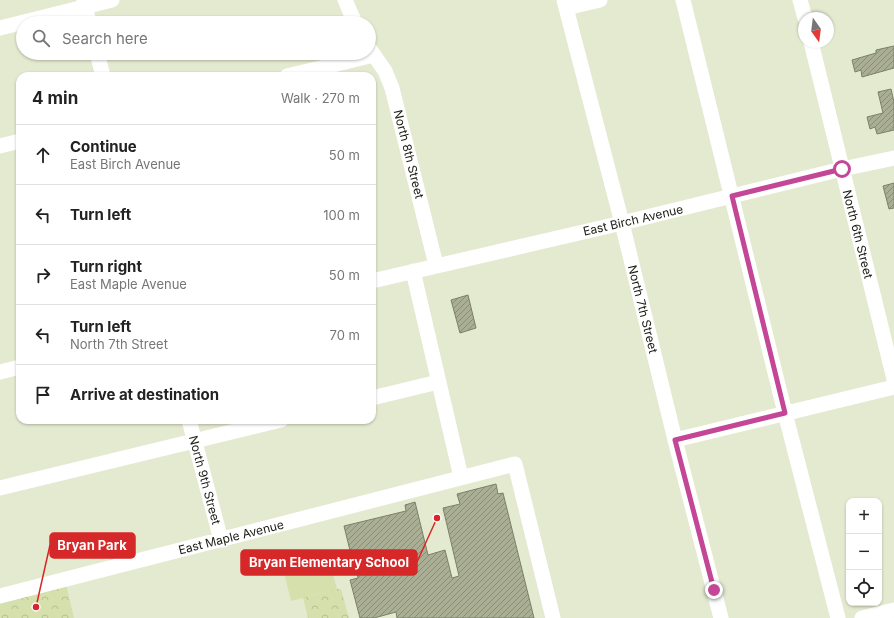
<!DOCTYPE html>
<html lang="en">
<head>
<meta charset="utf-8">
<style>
	body { margin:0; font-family:Inter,sans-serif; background:#f6f6f6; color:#222 }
	.controls { position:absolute; right:12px; bottom:12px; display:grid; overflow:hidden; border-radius:8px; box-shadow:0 1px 3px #0004 }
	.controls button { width:36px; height:36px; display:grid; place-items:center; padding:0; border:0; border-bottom:1px solid #e0e0e0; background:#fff; color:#222; font:20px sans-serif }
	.compass { position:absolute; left:798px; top:12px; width:36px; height:36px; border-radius:50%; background:#fff; box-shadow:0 1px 3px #0004; rotate:166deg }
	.stop { position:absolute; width:12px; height:12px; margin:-9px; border:3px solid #c34796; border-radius:50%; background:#fff }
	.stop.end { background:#c34796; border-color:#fff; box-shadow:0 1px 4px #0008 }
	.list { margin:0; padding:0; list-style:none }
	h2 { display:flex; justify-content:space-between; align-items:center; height:52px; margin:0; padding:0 16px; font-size:17px }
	h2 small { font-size:13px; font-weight:400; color:#767676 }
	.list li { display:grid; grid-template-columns:26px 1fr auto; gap:12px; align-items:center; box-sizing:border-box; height:60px; padding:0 16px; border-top:1px solid #e0e0e0 }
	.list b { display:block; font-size:15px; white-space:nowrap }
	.list p { margin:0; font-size:13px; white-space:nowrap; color:#767676 }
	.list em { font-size:13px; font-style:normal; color:#767676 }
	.icon { flex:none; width:22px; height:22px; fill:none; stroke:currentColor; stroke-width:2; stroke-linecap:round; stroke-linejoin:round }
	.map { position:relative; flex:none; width:894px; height:618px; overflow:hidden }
	.search { position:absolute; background:#fff; box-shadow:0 1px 3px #0004; left:16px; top:16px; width:360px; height:44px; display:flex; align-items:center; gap:10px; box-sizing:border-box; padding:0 14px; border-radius:22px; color:#767676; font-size:15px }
	.panel { position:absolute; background:#fff; box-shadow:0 1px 3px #0004; left:16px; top:72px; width:360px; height:352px; border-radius:12px }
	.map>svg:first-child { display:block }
	.grass { fill:#d5e0ad }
	.park { fill:url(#park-crowns) }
	.building { fill:url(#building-hatch); stroke:#7b8068 }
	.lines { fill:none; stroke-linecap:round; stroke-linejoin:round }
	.minor { stroke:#fff; stroke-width:15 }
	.route { stroke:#c34796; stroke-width:5 }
	.labels { text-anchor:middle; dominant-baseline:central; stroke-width:3; stroke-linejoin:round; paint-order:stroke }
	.street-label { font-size:12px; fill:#1a1c13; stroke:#fff }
	.leader { fill:none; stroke:#d62828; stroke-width:1.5 }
	.callout-dot { fill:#d62828; stroke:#fff; stroke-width:1.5 }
	.callout { fill:#d62828; stroke:#d62828; stroke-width:1.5 }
	.callout-label { font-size:13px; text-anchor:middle; font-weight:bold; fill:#fff }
</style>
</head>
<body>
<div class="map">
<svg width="894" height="618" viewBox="0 0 894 618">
	<defs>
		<pattern id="park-crowns" width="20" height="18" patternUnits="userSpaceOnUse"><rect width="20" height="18" fill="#d5e0ad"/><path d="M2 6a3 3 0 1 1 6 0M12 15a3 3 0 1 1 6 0" fill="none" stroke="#b6c094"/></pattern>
		<pattern id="building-hatch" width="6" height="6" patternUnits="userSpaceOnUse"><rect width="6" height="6" fill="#a9ae95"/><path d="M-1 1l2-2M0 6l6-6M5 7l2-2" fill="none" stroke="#898d78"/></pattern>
	</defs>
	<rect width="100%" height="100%" fill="#e4ead0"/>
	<path class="grass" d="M328,557L337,589L291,601L283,569Z"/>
	<path class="park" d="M65,580L74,618H0V596Z
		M337,589H341L349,618H308L303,598Z"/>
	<path class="building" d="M894,46V68L862,77L861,70L855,72L852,60L876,53V50Z
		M891,89L894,102V130L877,134L875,127L870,129L867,117L883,113L878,92Z
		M894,183V208L889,209L883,186Z
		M468,295L476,328L460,333L451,300Z
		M496,484L498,494L503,493L534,618H397L396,612L374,618H360L350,580L358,578L357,571H355L344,526L406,511L405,505L415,502L428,555L445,550L452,578L459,576L443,508L460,504L457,494Z"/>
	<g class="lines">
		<path class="minor" d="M84,0L89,23
			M345,0L355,23
			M564,0L622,223L675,440L721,618
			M683,0L785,413L838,618
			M800,0L805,18
			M566,8L600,0
			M0,28L112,0
			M811,42L894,379
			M369,48L385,71L392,88L436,265
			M97,53L103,76
			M287,76L374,55
			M0,146L20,141
			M413,271L461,477
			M372,281L622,223L842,169L894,158
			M0,372L20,367
			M372,398L438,382
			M189,420L221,540
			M675,440L894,387
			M0,488L281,420
			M0,596L515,464L553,618
			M862,618L894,610"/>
	</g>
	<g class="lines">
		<path class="route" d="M714,590L675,440L785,413L732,196L842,169"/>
	</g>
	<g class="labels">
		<g class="street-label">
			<text transform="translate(409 154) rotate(76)">North 8th Street</text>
			<text transform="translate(633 220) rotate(-13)">East Birch Avenue</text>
			<text transform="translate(858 234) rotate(76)">North 6th Street</text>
			<text transform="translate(643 309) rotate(76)">North 7th Street</text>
			<text transform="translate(205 480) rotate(75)">North 9th Street</text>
			<text transform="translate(231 537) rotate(-14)">East Maple Avenue</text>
		</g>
	</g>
	<path class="leader" d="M36 607L50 545M437 518L417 562"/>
	<g class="callout-dot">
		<circle cx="36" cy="607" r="4"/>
		<circle cx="437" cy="518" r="4"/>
	</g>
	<g class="callout">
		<rect x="50" y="533" width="85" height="25" rx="4"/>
		<rect x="241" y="550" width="176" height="25" rx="4"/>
	</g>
	<g class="callout-label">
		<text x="92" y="550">Bryan Park</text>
		<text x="329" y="567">Bryan Elementary School</text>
	</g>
</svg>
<div class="controls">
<button>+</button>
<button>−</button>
<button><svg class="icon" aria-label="locate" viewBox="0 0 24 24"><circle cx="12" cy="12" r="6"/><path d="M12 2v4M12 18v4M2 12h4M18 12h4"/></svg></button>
</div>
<svg class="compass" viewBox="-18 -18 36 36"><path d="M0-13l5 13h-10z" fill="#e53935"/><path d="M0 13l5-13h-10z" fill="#767676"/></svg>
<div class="stop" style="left:842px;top:169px"></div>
<div class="stop end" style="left:714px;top:590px"></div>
<div class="search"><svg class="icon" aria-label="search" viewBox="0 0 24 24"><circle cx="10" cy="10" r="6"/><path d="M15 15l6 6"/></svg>Search here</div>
<section class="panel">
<h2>4 min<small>Walk · 270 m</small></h2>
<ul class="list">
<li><svg class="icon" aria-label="ahead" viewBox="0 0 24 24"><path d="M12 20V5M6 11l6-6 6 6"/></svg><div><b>Continue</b><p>East Birch Avenue</p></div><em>50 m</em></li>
<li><svg class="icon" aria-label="left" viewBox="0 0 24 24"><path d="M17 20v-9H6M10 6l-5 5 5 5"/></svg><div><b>Turn left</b></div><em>100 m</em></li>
<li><svg class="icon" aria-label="right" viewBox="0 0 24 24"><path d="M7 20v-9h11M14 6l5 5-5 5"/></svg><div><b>Turn right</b><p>East Maple Avenue</p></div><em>50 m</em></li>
<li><svg class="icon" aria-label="left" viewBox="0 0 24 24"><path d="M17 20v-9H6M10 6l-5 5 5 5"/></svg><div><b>Turn left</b><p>North 7th Street</p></div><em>70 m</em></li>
<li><svg class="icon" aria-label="arrive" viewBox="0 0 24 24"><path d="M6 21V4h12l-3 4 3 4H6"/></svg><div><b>Arrive at destination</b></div></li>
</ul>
</section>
</div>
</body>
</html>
